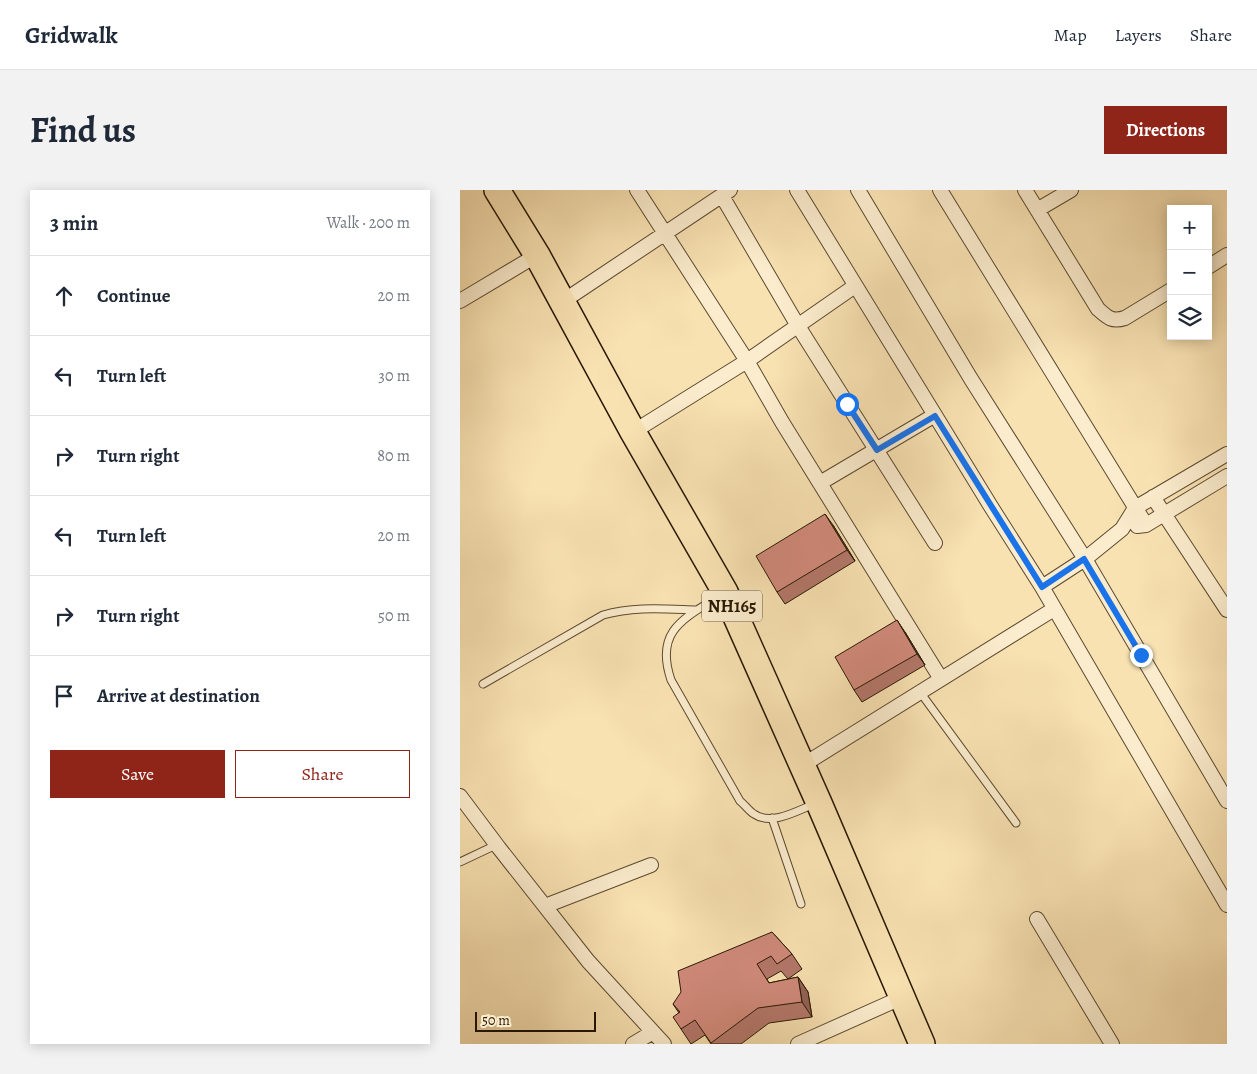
<!DOCTYPE html>
<html lang="en">
<head>
<meta charset="utf-8">
<style>
	body { margin:0; font-family:Alegreya,serif; background:#f2f2f3; color:#1f2937 }
	.controls { position:absolute; right:15px; top:15px; display:grid; overflow:hidden; border-radius:0px; box-shadow:0 2px 12px #0003 }
	.controls button { width:45px; height:45px; display:grid; place-items:center; padding:0; border:0; border-bottom:1px solid #e0e1e3; background:#fff; color:#1f2937; font:25px sans-serif }
	.scale { position:absolute; left:15px; bottom:12px; width:121px; box-sizing:border-box; padding-left:5px; border:2px solid #281804; border-top:0; font-size:14px; line-height:18px; white-space:nowrap; color:#281804; -webkit-text-stroke:4px #fbeccd; paint-order:stroke }
	.stop { position:absolute; width:15px; height:15px; margin:-11px; border:4px solid #1a73e8; border-radius:50%; background:#fff }
	.stop.end { background:#1a73e8; border-color:#fff; box-shadow:0 1px 5px #0008 }
	.list { margin:0; padding:0; list-style:none }
	h2 { display:flex; justify-content:space-between; align-items:center; height:65px; margin:0; padding:0 20px; font-size:21px }
	h2 small { font-size:16px; font-weight:400; color:#747a83 }
	.list li { display:grid; grid-template-columns:32px 1fr auto; gap:15px; align-items:center; box-sizing:border-box; height:80px; padding:0 20px; border-top:1px solid #e0e1e3 }
	.list b { display:block; font-size:19px; white-space:nowrap }
	.list em { font-size:16px; font-style:normal; color:#747a83 }
	.actions { display:flex; gap:10px; padding:15px 20px }
	.actions a { flex:1; padding:11px 0; border:1px solid #8f2418; border-radius:0px; text-align:center; font-size:18px; color:#8f2418 }
	.actions .main { background:#8f2418; color:#fff }
	.icon { flex:none; width:28px; height:28px; fill:none; stroke:currentColor; stroke-width:2; stroke-linecap:round; stroke-linejoin:round }
	.map { position:relative; flex:none; width:767px; height:854px; overflow:hidden; border-radius:0px }
	header { display:flex; align-items:center; gap:30px; box-sizing:border-box; height:70px; padding:0 25px; background:#fff; border-bottom:1px solid #e0e1e3 }
	header strong { font-size:24px }
	nav { display:flex; gap:28px; margin-inline-start:auto; font-size:18px }
	.intro { display:flex; align-items:center; justify-content:space-between; box-sizing:border-box; height:120px; padding:0 30px }
	h1 { margin:0; font-size:35px }
	.button { padding:12px 22px; border-radius:0px; background:#8f2418; color:#fff; font-size:18px; font-weight:700 }
	main { display:flex; gap:30px; padding:0 30px }
	aside { flex:1; background:#fff; border-radius:0px; box-shadow:0 2px 12px #0003 }
	.map>svg:first-child { display:block }
	.lines { fill:none; stroke-linecap:round; stroke-linejoin:round }
	.lane-casing { stroke:#5c4a30; stroke-width:9 }
	.street-casing { stroke:#5c4a30; stroke-width:16 }
	.highway-casing { stroke:#281804; stroke-width:28 }
	.lane { stroke:#fbeccd; stroke-width:7 }
	.street { stroke:#fbeccd; stroke-width:14 }
	.highway { stroke:#f9e2b2; stroke-width:25 }
	.wall { fill:#b4776a; stroke:#281804 }
	.shaded-wall { fill:#926156; stroke:#281804 }
	.building { fill:#d18a7b; stroke:#281804 }
	.route { stroke:#1a73e8; stroke-width:6 }
	.labels { text-anchor:middle; dominant-baseline:central; stroke-width:4.5; stroke-linejoin:round; paint-order:stroke }
	.shield { fill:#fbeccd; stroke:#675840; stroke-width:1 }
	.shield-label { font-size:18px; font-weight:bold; fill:#281804 }
</style>
</head>
<body>
<header>
<strong>Gridwalk</strong>
<nav><a>Map</a><a>Layers</a><a>Share</a></nav>
</header>
<div class="intro"><h1>Find us</h1><a class="button">Directions</a></div>
<main>
<aside>
<h2>3 min<small>Walk · 200 m</small></h2>
<ul class="list">
<li><svg class="icon" aria-label="ahead" viewBox="0 0 24 24"><path d="M12 20V5M6 11l6-6 6 6"/></svg><div><b>Continue</b></div><em>20 m</em></li>
<li><svg class="icon" aria-label="left" viewBox="0 0 24 24"><path d="M17 20v-9H6M10 6l-5 5 5 5"/></svg><div><b>Turn left</b></div><em>30 m</em></li>
<li><svg class="icon" aria-label="right" viewBox="0 0 24 24"><path d="M7 20v-9h11M14 6l5 5-5 5"/></svg><div><b>Turn right</b></div><em>80 m</em></li>
<li><svg class="icon" aria-label="left" viewBox="0 0 24 24"><path d="M17 20v-9H6M10 6l-5 5 5 5"/></svg><div><b>Turn left</b></div><em>20 m</em></li>
<li><svg class="icon" aria-label="right" viewBox="0 0 24 24"><path d="M7 20v-9h11M14 6l5 5-5 5"/></svg><div><b>Turn right</b></div><em>50 m</em></li>
<li><svg class="icon" aria-label="arrive" viewBox="0 0 24 24"><path d="M6 21V4h12l-3 4 3 4H6"/></svg><div><b>Arrive at destination</b></div></li>
</ul>
<div class="actions"><a class="main">Save</a><a>Share</a></div>
</aside>
<div class="map">
<svg width="767" height="854" viewBox="0 0 767 854">
	<rect width="100%" height="100%" fill="#f9e2b2"/>
	<filter id="stains"><feTurbulence type="fractalNoise" baseFrequency=".004" numOctaves="4"/><feColorMatrix values="0 0 0 0 .2 0 0 0 0 .09 0 0 0 0 .02 0 0 0 .5 -.17"/></filter>
	<radialGradient id="worn" r=".72"><stop offset=".6" stop-color="#630" stop-opacity="0"/><stop offset="1" stop-color="#630" stop-opacity=".3"/></radialGradient>
	<g class="lines">
		<defs>
			<path id="lane" d="M261,405C225,428 194,440 211,490L280,611C285,615 289,621 294,624C311,636 337,621 354,614
				M23,494L143,425C174,416 205,419 237,420
				M460,502L556,633
				M312,628L341,714
				M0,672L36,655"/>
			<path id="street" d="M177,0L287,171L322,232L481,489
				M337,0L530,315L582,397L767,715
				M398,0L511,189L625,369L767,611
				M480,0L686,335
				M565,0L638,119C648,128 652,132 665,128L711,100
				M262,6L338,136L475,353
				M577,20L611,0
				M748,77L767,65
				M0,111L77,65
				M102,112L270,0
				M173,242L287,171L395,96
				M360,293L475,225
				M693,307L767,420
				M677,336L686,335L767,286
				M582,397L625,369L662,339L675,318L767,264
				M343,575L594,419
				M0,606L39,658L128,771L204,854
				M85,716L191,675
				M577,729L652,854
				M173,854L193,842
				M338,854L443,807"/>
			<path id="highway" d="M37,0L77,65L173,242L265,402L359,613L462,854"/>
		</defs>
		<use href="#lane" class="lane-casing"/>
		<use href="#street" class="street-casing"/>
		<use href="#highway" class="highway-casing"/>
		<use href="#lane" class="lane"/>
		<use href="#street" class="street"/>
		<use href="#highway" class="highway"/>
	</g>
	<path class="wall" d="M373,335L395,371L325,414L317,402Z
		M445,442L465,475L402,512L394,500Z
		M312,742L332,764L342,779L328,789L321,781L307,789L309,793L338,787L348,802L352,827L309,833L281,854H251L245,845L231,854L221,839L219,823L213,814Z"/>
	<path class="shaded-wall" d="M365,324L373,335L395,371L387,360Z
		M437,430L445,442L465,475L457,464Z
		M338,787L348,802L352,827L342,812Z"/>
	<path class="building" d="M365,324L387,360L317,402L296,366Z
		M437,430L457,464L394,500L375,467Z
		M312,742L332,764L317,774L311,766L297,774L309,793L338,787L342,812L298,818L251,853L235,830L221,839L213,827L220,822L213,814L221,802L218,781Z"/>
	<g class="lines">
		<path class="route" d="M387,214L417,260L475,226L582,397L624,369L681,465"/>
	</g>
	<g class="labels">
		<rect class="shield" x="242" y="400.5" width="60" height="31" rx="4"/>
		<g class="shield-label">
			<text x="272" y="416">NH165</text>
		</g>
	</g>
	<rect width="100%" height="100%" filter="url(#stains)"/>
	<rect width="100%" height="100%" fill="url(#worn)"/>
</svg>
<div class="controls">
<button>+</button>
<button>−</button>
<button><svg class="icon" aria-label="layers" viewBox="0 0 24 24"><path d="M12 4l9 5-9 5-9-5zM3 14l9 5 9-5"/></svg></button>
</div>
<div class="scale">50 m</div>
<div class="stop" style="left:387px;top:214px"></div>
<div class="stop end" style="left:681px;top:465px"></div>
</div>
</main>
</body>
</html>
